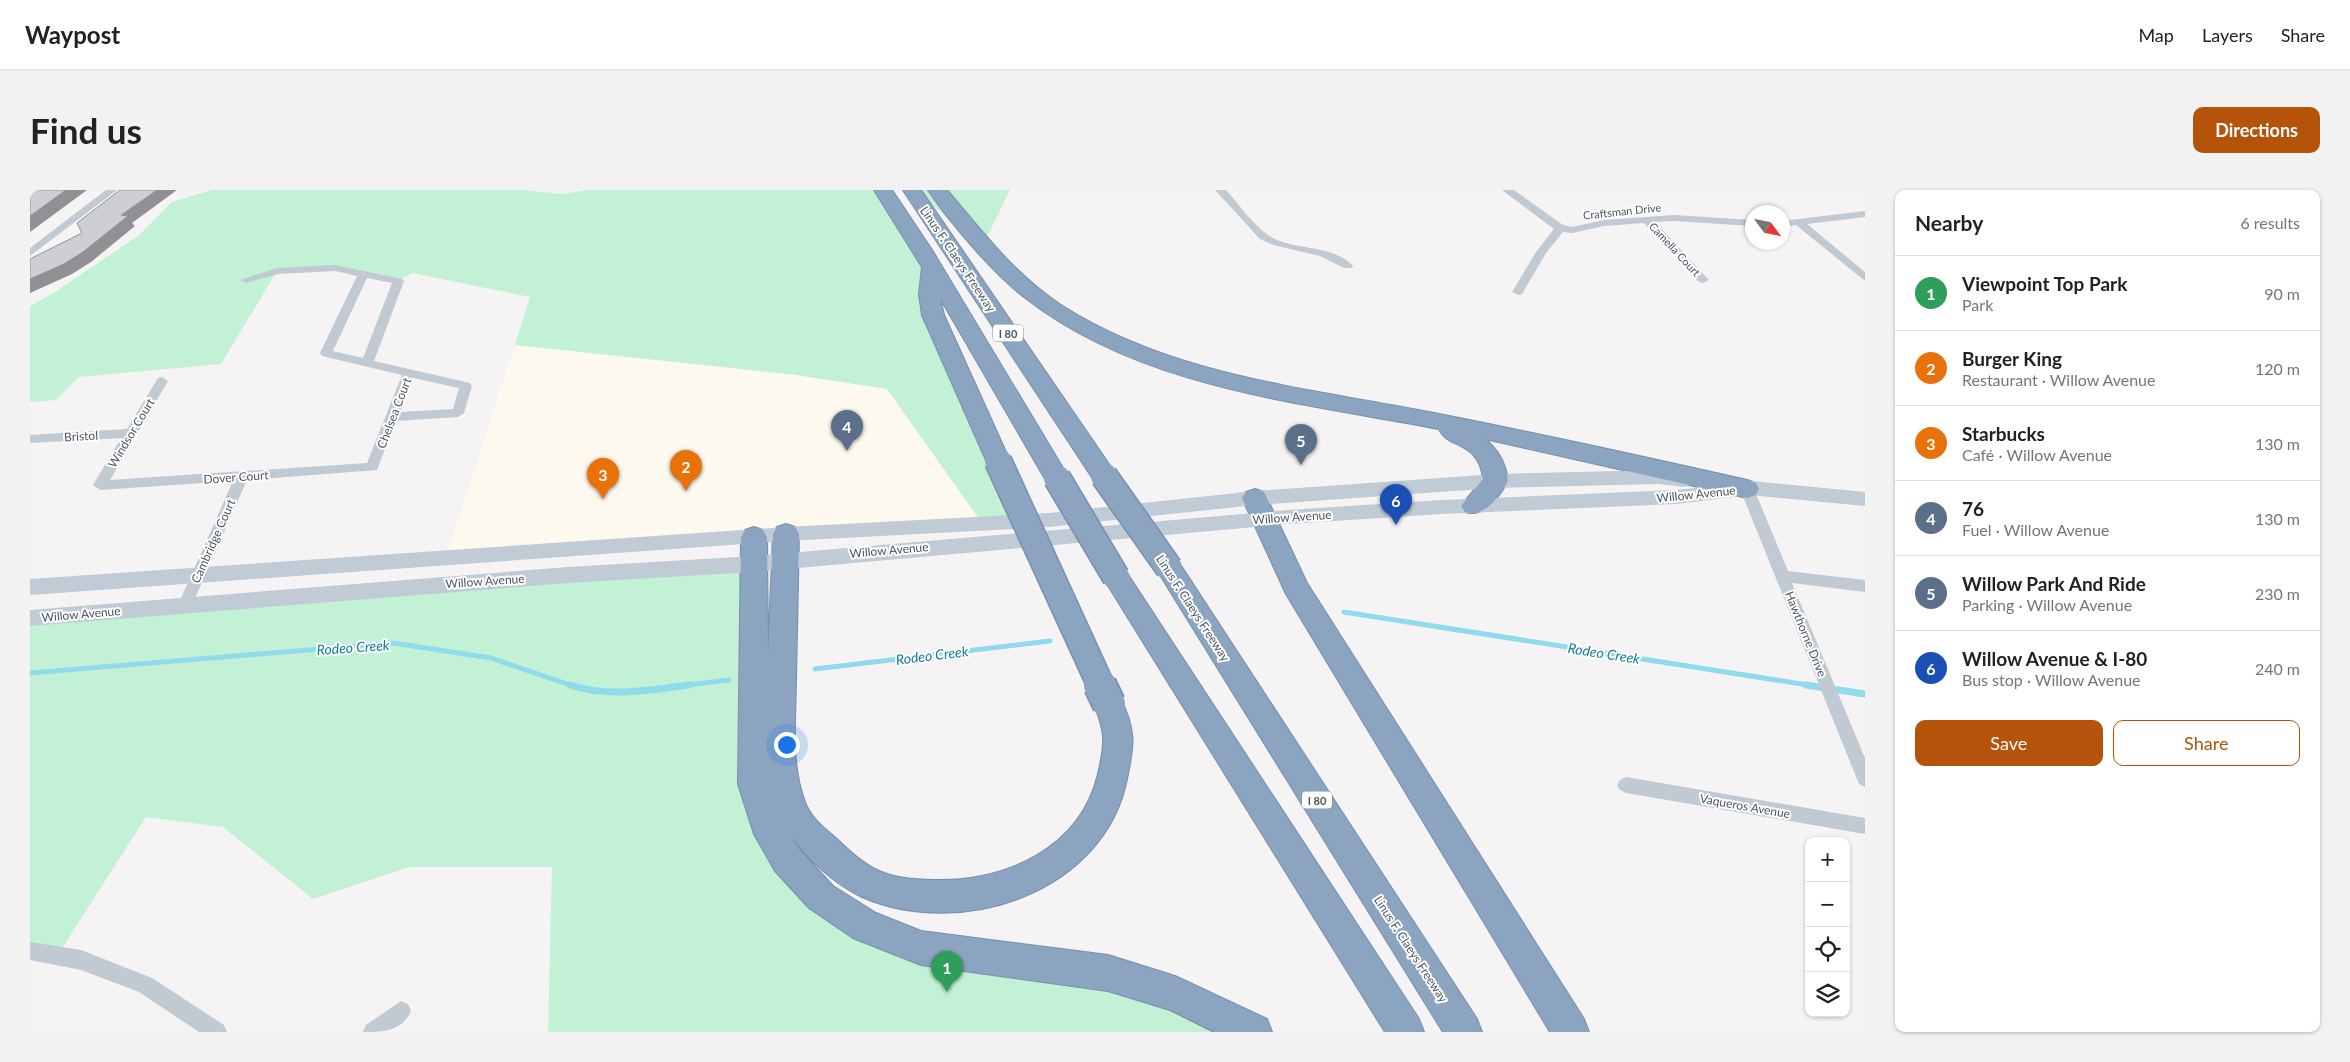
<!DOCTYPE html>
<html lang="en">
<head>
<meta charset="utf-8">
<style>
	body { margin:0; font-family:Lato,sans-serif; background:#f2f2f2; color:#222 }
	.controls { position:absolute; right:15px; bottom:15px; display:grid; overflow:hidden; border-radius:10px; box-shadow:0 1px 4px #0004 }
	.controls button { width:45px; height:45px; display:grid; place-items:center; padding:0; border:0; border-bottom:1px solid #e0e0e0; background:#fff; color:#222; font:25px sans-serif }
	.compass { position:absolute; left:1715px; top:15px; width:45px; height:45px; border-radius:50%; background:#fff; box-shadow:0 1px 4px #0004; rotate:123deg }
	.you { position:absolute; left:756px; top:554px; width:18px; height:18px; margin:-12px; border:4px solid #fff; border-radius:50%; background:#1a73e8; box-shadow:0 0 0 8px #1a73e833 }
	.badge { display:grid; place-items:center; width:32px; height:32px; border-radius:50%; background:#b45309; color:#fff; font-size:16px; font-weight:700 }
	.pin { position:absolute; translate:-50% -41px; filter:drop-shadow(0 1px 2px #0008) }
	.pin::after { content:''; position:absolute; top:26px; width:18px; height:15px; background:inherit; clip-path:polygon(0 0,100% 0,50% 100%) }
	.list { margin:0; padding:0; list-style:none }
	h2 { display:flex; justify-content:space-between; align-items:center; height:65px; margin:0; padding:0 20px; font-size:21px }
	h2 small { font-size:16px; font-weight:400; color:#767676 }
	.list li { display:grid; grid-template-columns:32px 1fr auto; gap:15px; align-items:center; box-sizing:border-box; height:75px; padding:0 20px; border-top:1px solid #e0e0e0 }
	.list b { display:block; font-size:19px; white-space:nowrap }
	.list p { margin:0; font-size:16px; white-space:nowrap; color:#767676 }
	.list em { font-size:16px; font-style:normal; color:#767676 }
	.actions { display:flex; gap:10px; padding:15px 20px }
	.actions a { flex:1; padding:11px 0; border:1px solid #b45309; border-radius:10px; text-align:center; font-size:18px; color:#b45309 }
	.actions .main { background:#b45309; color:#fff }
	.icon { flex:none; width:28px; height:28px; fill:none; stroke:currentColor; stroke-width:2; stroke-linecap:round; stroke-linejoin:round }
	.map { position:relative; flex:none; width:1835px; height:842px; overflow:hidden; border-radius:10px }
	header { display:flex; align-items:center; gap:30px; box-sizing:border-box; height:70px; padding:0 25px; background:#fff; border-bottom:1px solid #e0e0e0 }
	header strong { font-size:24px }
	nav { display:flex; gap:28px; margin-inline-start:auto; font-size:18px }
	.intro { display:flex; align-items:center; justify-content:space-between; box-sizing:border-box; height:120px; padding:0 30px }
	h1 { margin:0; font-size:35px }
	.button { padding:12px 22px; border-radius:10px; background:#b45309; color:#fff; font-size:18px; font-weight:700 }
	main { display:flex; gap:30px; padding:0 30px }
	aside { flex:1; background:#fff; border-radius:10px; box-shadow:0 1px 4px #0004 }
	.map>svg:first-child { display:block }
	.commercial { fill:#fdf9ef }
	.green { fill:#c3f1d5 }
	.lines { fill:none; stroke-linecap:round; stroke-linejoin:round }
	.stream-far1 { stroke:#90daee; stroke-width:5 }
	.stream { stroke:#90daee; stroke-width:7 }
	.highway-casing { stroke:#7690ad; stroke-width:2 }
	.street { fill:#c1cad2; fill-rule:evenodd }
	.secondary { fill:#c1cbd6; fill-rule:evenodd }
	.highway { fill:#8ba5c1; fill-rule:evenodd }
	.highway-bridge-far1-casing { stroke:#7690ad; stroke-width:29; stroke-linecap:butt }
	.highway-bridge-casing { stroke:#7690ad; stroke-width:35; stroke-linecap:butt }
	.highway-bridge-far1 { stroke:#8ba5c1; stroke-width:26 }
	.highway-bridge { stroke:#8ba5c1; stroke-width:32 }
	.shaded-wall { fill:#909195 }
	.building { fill:#cdcfd5; stroke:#909195 }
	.labels { text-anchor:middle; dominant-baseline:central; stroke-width:4; stroke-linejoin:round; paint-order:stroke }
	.far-street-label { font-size:11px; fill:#4a5661; stroke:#fff }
	.shield { fill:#fff; stroke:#808990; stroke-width:1 }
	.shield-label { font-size:11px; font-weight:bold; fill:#4a5661 }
	.street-label { font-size:12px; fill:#4a5661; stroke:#fff }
	.water-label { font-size:14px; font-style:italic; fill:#0c7c9b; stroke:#fff }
</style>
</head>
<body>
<header>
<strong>Waypost</strong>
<nav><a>Map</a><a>Layers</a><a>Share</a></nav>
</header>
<div class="intro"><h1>Find us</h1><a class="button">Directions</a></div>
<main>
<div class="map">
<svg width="1835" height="842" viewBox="0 0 1835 842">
	<rect width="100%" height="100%" fill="#f5f3f3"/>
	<path class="commercial" d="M485,155L766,185L857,199L952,333L416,366Z"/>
	<path class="green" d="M182,0H494L531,4L558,0H853L892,60L899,104L997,331L952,333L857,199L766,185L485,155L500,107L382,83L368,91L305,78L247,81L191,174L49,187L26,210L0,212V116L25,102L108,46L142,12Z
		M887,0H980L951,59Z
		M724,374L735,634L835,736L1078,783L1224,842H518L522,677H379L283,709L193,637L116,627L27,766L0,761V428Z"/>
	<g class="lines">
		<path class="stream-far1" d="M1314,422L1784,496
			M785,479L1020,451
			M0,483L363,453L461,468L543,496
			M649,496L699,490"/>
		<path class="stream" d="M540,495C578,508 620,500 659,495
			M1776,495L1835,504"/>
		<defs>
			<path id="highway" d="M844,0H862L902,60L1039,288L1036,294L1027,297L1018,294L910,108L914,125L980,271L977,277L968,279L959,277L892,125L889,104L892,77Z
				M873,0H891L1083,280L1086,286L1083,292L1074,295L1065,292Z
				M898,0H917C952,41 985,85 1031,115C1140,185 1275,198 1399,222C1506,243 1611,266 1717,290L1726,293L1729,299L1726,305L1717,308L1455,249C1469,260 1476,274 1478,291C1469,307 1455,328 1435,322L1431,316L1453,289C1449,250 1417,259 1409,239C1268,212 1110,198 994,107C963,83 920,33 898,0Z
				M1225,299L1234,302L1277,393L1554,829L1559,842H1520L1256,404L1212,308L1216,302Z
				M756,334L765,337L769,344C768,392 767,440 766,488C766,528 760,573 775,612C780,627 795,639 807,649C819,661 833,674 849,681C865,688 887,690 905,690C976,691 1050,659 1068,584C1075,554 1076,543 1064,514L1069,505L1079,502L1089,505C1106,540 1105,552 1097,589C1074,703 931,750 832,707C804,694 778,669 760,645L769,659L803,696L846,723L891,741L1078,765L1145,786L1237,829L1242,842H1184L1140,820L1078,801L891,775L823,748L779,718L745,681L724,644L708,594L711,347L715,340L724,337L733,340L737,347L738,466L743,344L747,337Z
				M1139,368L1148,371L1447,829L1452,842H1413L1130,385L1126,378L1130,371Z
				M1086,377L1095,380L1389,829L1394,842H1355L1077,394L1073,387L1077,380Z"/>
		</defs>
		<use href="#highway" class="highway-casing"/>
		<path class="street" d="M76,0H87L0,66V58Z
			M1185,0H1196C1209,14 1222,34 1238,45C1262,62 1302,53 1323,76L1322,78H1314L1290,66L1243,55L1230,49Z
			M1472,0H1484L1533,35L1542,37L1574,30L1644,25L1722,30V36L1644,31L1625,32L1677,88L1679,90L1673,93L1669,92L1614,33L1574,36L1542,43L1533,42L1516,63L1492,104L1488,105L1482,102L1506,62L1524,39Z
			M1835,21V27L1777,34L1835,82V91L1766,35L1752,37V31Z
			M305,75L372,89L374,91L344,171L440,193L442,196L434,223L428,227L366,231L347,280L217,290L162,415L160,419H150L148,415L203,291L70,300L63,295L91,248L0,253V245L97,239L128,188L132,187L138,191L80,290L337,273L372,185L292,166L290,163L327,86L305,81L248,84L216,93L210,90L247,78ZM337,88L362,93L333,168L303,161ZM383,188L429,198L423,219L370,222Z
			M1717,294L1724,299L1758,381L1835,390V402L1762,393L1835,568V597L1829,594L1827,589L1710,299Z
			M1596,587L1835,628V644L1596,603L1590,600L1587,595L1590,590Z
			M0,752L51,760L122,788L194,835L197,842H169L109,802L51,780L0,770Z
			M371,811L378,814L381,821C372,842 352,842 333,842L336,835Z"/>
		<path class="secondary" d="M1629,280L1660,285L1663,290L1660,295L1653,297L1629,294L1466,298L1225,315L1019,337L756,351L0,405V389L756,337L1019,323L1225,301L1466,284Z
			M1701,289L1835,302V316L1719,305L1646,314L1411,324L1258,334L724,382L538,393L0,436V420L538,377L724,366L1258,320L1411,310L1646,300L1692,295L1694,291Z"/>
		<use href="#highway" class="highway"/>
		<defs>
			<path id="highway-bridge-far1" d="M968,271L1071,496
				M1074,286L1139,378
				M1027,288L1086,387"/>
			<path id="highway-bridge" d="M1070,495L1079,514"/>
		</defs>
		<use href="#highway-bridge-far1" class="highway-bridge-far1-casing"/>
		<use href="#highway-bridge" class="highway-bridge-casing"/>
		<use href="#highway-bridge-far1" class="highway-bridge-far1"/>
		<use href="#highway-bridge" class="highway-bridge"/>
	</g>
	<path class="shaded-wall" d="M36,0H57L0,42V26Z
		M127,0H147L102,33L105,36L61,72L42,84L0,103V89Z"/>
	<path class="building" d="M4,0H36L0,26V3Z
		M90,0H127L91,25L98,26L53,62L34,74L0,89V69L52,43L47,33Z"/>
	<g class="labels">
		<g class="far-street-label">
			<text transform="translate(1592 21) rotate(-6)">Craftsman Drive</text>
			<text transform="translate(1645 59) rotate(47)">Camella Court</text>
		</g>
		<g class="shield">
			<rect x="963" y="134.5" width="30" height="17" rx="4"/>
			<rect x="1272" y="601.5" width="30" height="17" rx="4"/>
		</g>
		<g class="shield-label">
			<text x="978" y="143">I 80</text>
			<text x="1287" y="610">I 80</text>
		</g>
		<g class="street-label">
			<text transform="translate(928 69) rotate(56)">Linus F. Claeys Freeway</text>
			<text transform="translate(364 223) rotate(-69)">Chelsea Court</text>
			<text transform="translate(101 243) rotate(-59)">Windsor Court</text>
			<text transform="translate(51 246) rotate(-3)">Bristol</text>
			<text transform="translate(206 287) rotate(-4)">Dover Court</text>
			<text transform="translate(1666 304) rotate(-6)">Willow Avenue</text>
			<text transform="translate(1262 327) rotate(-4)">Willow Avenue</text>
			<text transform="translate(183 351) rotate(-66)">Cambridge Court</text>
			<text transform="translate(859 360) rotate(-5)">Willow Avenue</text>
			<text transform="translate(455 391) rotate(-4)">Willow Avenue</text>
			<text transform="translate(1163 418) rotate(57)">Linus F. Claeys Freeway</text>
			<text transform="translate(51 424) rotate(-5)">Willow Avenue</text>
			<text transform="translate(1776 444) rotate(68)">Hawthorne Drive</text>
			<text transform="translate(1715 616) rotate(10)">Vaqueros Avenue</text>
			<text transform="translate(1381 759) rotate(57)">Linus F. Claeys Freeway</text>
		</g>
		<g class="water-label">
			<text transform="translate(323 457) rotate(-4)">Rodeo Creek</text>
			<text transform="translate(1574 463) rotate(9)">Rodeo Creek</text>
			<text transform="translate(902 465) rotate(-7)">Rodeo Creek</text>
		</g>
	</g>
</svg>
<div class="controls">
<button>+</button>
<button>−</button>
<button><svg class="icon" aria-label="locate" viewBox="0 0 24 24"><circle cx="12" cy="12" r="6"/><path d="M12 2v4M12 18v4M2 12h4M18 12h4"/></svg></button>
<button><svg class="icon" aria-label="layers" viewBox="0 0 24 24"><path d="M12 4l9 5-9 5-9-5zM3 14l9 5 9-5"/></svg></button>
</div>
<svg class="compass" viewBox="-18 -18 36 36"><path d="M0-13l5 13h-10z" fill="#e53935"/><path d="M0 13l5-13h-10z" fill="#767676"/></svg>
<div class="you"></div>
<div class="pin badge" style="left:917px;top:802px;background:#2e9e5b">1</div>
<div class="pin badge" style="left:656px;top:301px;background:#e8710a">2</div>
<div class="pin badge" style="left:573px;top:309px;background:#e8710a">3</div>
<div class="pin badge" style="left:817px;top:261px;background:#5c6f8a">4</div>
<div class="pin badge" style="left:1271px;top:275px;background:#5c6f8a">5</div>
<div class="pin badge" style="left:1366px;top:335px;background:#1a4fb4">6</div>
</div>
<aside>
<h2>Nearby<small>6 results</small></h2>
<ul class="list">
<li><span class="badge" style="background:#2e9e5b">1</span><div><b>Viewpoint Top Park</b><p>Park</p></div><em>90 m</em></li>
<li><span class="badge" style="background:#e8710a">2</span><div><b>Burger King</b><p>Restaurant · Willow Avenue</p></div><em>120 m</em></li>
<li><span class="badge" style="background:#e8710a">3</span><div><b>Starbucks</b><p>Café · Willow Avenue</p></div><em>130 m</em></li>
<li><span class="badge" style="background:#5c6f8a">4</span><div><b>76</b><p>Fuel · Willow Avenue</p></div><em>130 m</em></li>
<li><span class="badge" style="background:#5c6f8a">5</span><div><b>Willow Park And Ride</b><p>Parking · Willow Avenue</p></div><em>230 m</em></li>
<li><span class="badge" style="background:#1a4fb4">6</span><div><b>Willow Avenue &amp; I-80</b><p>Bus stop · Willow Avenue</p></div><em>240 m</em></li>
</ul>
<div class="actions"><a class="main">Save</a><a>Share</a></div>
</aside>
</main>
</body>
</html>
